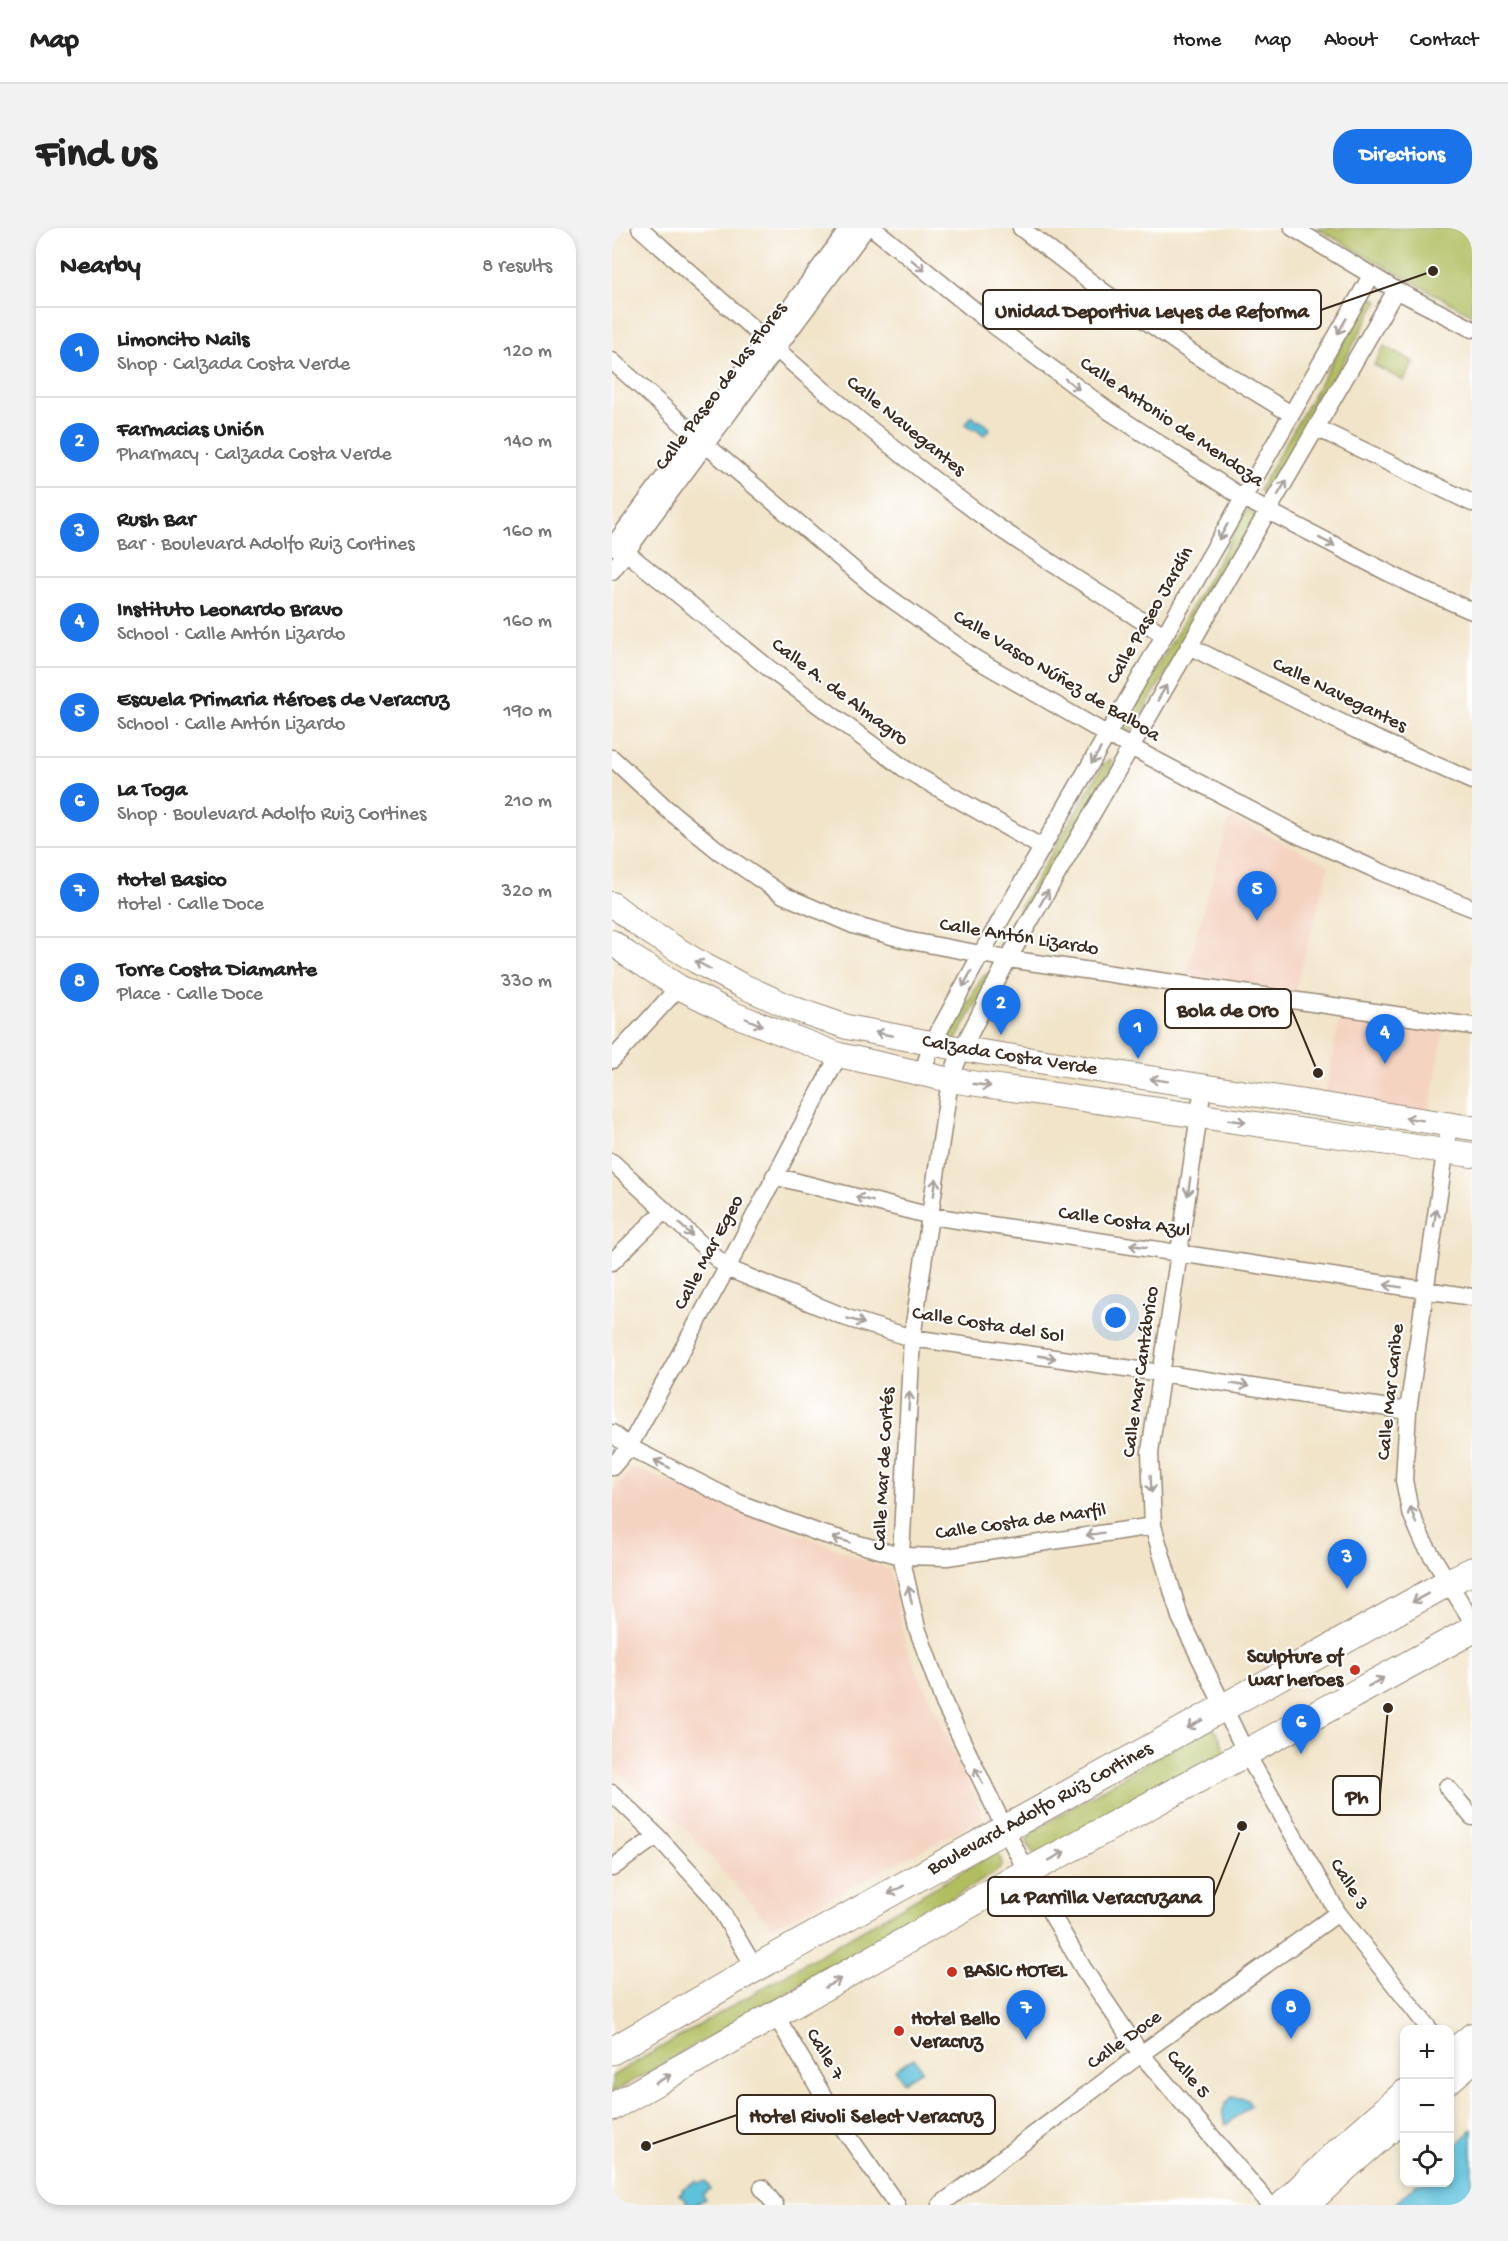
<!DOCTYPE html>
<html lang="en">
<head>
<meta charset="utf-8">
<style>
	body { margin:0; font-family:"Gochi Hand",sans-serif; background:#f2f2f2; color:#222 }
	.controls { position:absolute; right:18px; bottom:18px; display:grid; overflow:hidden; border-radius:12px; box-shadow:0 3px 9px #0003 }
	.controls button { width:54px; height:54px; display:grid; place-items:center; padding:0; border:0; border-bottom:2px solid #e0e0e0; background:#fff; color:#222; font:30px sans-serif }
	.you { position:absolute; left:504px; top:1090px; width:21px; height:21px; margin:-15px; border:4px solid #fff; border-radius:50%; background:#1a73e8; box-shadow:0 0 0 9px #1a73e833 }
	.badge { display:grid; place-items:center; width:39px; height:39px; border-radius:50%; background:#1a73e8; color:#fff; font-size:20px; font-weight:700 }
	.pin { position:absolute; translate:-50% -50px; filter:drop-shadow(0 2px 3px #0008) }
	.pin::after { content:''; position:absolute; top:32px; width:21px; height:18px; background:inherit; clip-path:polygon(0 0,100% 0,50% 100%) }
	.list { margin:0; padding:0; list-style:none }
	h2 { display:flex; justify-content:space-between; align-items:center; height:78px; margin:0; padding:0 24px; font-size:26px }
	h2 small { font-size:20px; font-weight:400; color:#767676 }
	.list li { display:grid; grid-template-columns:39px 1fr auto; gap:18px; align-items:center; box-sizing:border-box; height:90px; padding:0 24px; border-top:2px solid #e0e0e0 }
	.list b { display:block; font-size:22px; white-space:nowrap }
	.list p { margin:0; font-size:20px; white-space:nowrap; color:#767676 }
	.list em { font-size:20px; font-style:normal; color:#767676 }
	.icon { flex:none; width:33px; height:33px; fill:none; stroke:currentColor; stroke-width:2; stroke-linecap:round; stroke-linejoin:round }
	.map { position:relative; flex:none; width:860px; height:1977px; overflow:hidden; border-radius:24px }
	header { display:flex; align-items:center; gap:36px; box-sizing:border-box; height:84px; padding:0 30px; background:#fff; border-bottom:2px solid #e0e0e0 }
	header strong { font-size:28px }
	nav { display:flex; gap:33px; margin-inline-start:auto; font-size:21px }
	.intro { display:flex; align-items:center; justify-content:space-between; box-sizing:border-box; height:144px; padding:0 36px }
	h1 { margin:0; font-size:42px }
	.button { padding:15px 27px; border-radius:24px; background:#1a73e8; color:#fff; font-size:21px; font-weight:700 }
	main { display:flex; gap:36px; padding:0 36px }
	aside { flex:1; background:#fff; border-radius:24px; box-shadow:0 3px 9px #0003 }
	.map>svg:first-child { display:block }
	.built { fill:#f4d3c1 }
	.green { fill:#b1be60; stroke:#76743f; stroke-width:1.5 }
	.water { fill:#5ec1dc; stroke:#4c767d; stroke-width:1.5 }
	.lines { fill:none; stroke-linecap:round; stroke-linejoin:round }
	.minor-casing { stroke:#968774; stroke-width:19 }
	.secondary-casing { stroke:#968774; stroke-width:26 }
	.primary-casing { stroke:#968774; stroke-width:29 }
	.minor { stroke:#fff; stroke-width:16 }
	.secondary { stroke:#fff; stroke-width:24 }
	.primary { stroke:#fff; stroke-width:27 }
	.oneway { stroke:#a79f9a }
	.poi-dot { fill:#c8321e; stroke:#fff; stroke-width:2 }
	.labels { text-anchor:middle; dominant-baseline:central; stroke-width:4.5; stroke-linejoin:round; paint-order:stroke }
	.street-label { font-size:20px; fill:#3b2a1e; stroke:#fff }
	.poi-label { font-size:20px; font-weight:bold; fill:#3b2a1e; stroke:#fff; text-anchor:start }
	.leader { fill:none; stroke:#3b2a1e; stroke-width:2 }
	.callout-dot { fill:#3b2a1e; stroke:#fff; stroke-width:2 }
	.callout { fill:#fff; stroke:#3b2a1e; stroke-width:2 }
	.callout-label { font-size:21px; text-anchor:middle; font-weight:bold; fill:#3b2a1e }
</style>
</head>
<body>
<header>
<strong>Map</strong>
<nav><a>Home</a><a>Map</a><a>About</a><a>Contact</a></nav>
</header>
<div class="intro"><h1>Find us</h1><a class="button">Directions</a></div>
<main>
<aside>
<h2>Nearby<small>8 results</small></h2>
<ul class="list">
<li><span class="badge">1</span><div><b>Limoncito Nails</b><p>Shop · Calzada Costa Verde</p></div><em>120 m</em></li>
<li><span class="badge">2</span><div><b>Farmacias Unión</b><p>Pharmacy · Calzada Costa Verde</p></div><em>140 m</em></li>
<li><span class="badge">3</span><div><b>Rush Bar</b><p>Bar · Boulevard Adolfo Ruiz Cortines</p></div><em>160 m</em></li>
<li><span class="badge">4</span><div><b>Instituto Leonardo Bravo</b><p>School · Calle Antón Lizardo</p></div><em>160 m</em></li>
<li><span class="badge">5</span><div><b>Escuela Primaria Héroes de Veracruz</b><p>School · Calle Antón Lizardo</p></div><em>190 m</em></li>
<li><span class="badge">6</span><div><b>La Toga</b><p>Shop · Boulevard Adolfo Ruiz Cortines</p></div><em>210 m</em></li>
<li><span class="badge">7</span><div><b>Hotel Basico</b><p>Hotel · Calle Doce</p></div><em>320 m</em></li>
<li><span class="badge">8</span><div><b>Torre Costa Diamante</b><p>Place · Calle Doce</p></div><em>330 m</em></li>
</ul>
</aside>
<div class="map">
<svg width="860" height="1977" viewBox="0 0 860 1977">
	<rect width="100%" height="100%" fill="#fff"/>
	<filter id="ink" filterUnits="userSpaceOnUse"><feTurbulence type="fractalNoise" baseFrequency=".0167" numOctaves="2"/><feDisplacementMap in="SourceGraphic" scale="12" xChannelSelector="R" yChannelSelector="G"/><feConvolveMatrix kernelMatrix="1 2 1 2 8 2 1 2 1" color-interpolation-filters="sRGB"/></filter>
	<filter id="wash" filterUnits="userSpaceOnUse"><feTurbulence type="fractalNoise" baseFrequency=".008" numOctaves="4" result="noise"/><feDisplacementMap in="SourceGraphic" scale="24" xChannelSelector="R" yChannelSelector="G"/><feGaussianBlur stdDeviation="1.35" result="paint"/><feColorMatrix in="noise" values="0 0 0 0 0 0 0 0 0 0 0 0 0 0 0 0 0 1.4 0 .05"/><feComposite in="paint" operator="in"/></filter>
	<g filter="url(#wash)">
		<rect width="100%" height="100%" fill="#f1e4c9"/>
		<path class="built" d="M618,588L717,637L683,764L573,748Z
			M730,779L833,794L816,894L711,877Z
			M21,1240L278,1342L293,1416L372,1590L160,1699L75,1602L0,1538V1264Z"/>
		<path class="green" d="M704,0H860V87Z
			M758,68L766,73L656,267L647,262Z
			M772,118L802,134L792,153L762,137Z
			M635,282L644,288L519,505L511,500Z
			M499,531L500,538L393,721L387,724L386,717L493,534Z
			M377,745L378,752L343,813L336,809L371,748Z
			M601,1499L606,1506L614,1525L425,1627L421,1625L414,1614L420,1604L548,1527Z
			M382,1625L389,1630L390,1638L383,1645L0,1865V1848Z"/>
		<path class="water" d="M360,188L366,194L368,192L378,200L372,207L363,200L361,202L353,196Z
			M302,1830L310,1842L291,1854L283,1841Z
			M620,1869L634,1871L639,1877L614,1897C608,1885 610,1878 620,1869Z
			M860,1901V1977H782L805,1955L838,1954V1923Z
			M84,1953L86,1955L94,1953L98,1961L91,1967L93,1971L81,1977H75L74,1972L67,1966L71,1964L70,1961Z"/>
	</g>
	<g filter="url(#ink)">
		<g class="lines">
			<defs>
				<path id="minor" d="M28,0C142,102 256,206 380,295C436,334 495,370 552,407
					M261,0L372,90L497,183L631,270L798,356L860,383
					M409,0L492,64L580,125L679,186
					M681,0L784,62L860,101
					M0,133L93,216L261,358L364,431L496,507L684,606L769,644L860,680
					M705,200L860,275
					M0,319L237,0
					M14,324L159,442L293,541L429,619
					M0,343L254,0
					M577,418L744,502L860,553
					M0,530L55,581L108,624L171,667L241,697L294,712L396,731L860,798
					M0,832L67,759
					M310,846L320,816L369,726L759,48
					M591,859L538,1224L541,1298L568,1389L634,1525L726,1685L818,1802
					M837,897L796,1183L792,1252L798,1283L811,1313L860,1393
					M0,934L115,1040L235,1090L300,1110L549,1145L796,1183
					M162,948L319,988L860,1069
					M0,1034L52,983
					M0,1205L17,1219L127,1275L207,1305L289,1328L335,1329L541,1298
					M0,1239L17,1219L115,1040L227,827
					M835,1559L860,1589
					M0,1565L45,1608L101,1669L143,1740
					M0,1640L45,1608
					M164,1788L228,1896L285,1977
					M150,1960L163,1977
					M328,1977L529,1826L726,1685
					M658,1977L529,1826L471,1740L415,1644L393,1601L332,1475L305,1400L289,1328L300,1110L338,852L350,821L396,731L784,62"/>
				<g id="secondary">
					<path id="s1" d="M0,676L31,700L84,733L129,757L180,780L235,799L350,821L860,900"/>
					<path d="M0,714L15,726L67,759L121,786L227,827L338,852L860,927"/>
					<path d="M838,1825L860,1807"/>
					<path d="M838,1853L860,1834"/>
					<path d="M669,1977L719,1928L792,1864"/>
					<path d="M696,1977L734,1941L792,1891"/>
				</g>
				<g id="primary">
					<path id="s2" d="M0,1823L156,1733L835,1355L860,1343"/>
					<path d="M0,1879L415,1644L860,1402"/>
				</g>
			</defs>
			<use href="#minor" class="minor-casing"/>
			<use href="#secondary" class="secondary-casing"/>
			<use href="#primary" class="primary-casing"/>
			<use href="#minor" class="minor"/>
			<use href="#secondary" class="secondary"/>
			<use href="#primary" class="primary"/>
		</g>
		<defs><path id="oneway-shaft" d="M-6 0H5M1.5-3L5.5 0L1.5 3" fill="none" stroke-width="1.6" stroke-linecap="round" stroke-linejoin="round" transform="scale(1.5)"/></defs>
		<g class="oneway">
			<use href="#oneway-shaft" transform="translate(306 37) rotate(39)"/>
			<use href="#oneway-shaft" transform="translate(730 98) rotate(120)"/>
			<use href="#oneway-shaft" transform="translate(460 156) rotate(37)"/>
			<use href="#oneway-shaft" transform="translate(670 260) rotate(-60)"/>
			<use href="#oneway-shaft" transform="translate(611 304) rotate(120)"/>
			<use href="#oneway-shaft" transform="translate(715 314) rotate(27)"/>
			<use href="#oneway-shaft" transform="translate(550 465) rotate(-60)"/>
			<use href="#oneway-shaft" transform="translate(484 528) rotate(121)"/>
			<use href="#oneway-shaft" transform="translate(432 670) rotate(-60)"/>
			<use href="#oneway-shaft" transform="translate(91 737) rotate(-152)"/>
			<use href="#oneway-shaft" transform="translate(355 751) rotate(119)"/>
			<use href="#oneway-shaft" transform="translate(142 794) rotate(23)"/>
			<use href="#oneway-shaft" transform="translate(272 806) rotate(-169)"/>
			<use href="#oneway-shaft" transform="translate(547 852) rotate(-171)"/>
			<use href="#oneway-shaft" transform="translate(370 857) rotate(8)"/>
			<use href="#oneway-shaft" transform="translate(802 891) rotate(-171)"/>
			<use href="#oneway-shaft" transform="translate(625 893) rotate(8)"/>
			<use href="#oneway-shaft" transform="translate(323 959) rotate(-82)"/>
			<use href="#oneway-shaft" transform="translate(577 959) rotate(98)"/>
			<use href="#oneway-shaft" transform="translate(252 971) rotate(-166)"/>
			<use href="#oneway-shaft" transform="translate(823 990) rotate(-82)"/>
			<use href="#oneway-shaft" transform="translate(74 1002) rotate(42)"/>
			<use href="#oneway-shaft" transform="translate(526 1018) rotate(-172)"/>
			<use href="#oneway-shaft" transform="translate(781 1058) rotate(-171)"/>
			<use href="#oneway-shaft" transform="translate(244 1093) rotate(17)"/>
			<use href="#oneway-shaft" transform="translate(435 1129) rotate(8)"/>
			<use href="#oneway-shaft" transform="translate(628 1157) rotate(9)"/>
			<use href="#oneway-shaft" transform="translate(297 1173) rotate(-87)"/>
			<use href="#oneway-shaft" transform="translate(50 1236) rotate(-153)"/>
			<use href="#oneway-shaft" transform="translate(539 1256) rotate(87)"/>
			<use href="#oneway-shaft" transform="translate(801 1287) rotate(-110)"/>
			<use href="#oneway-shaft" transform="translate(483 1306) rotate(171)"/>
			<use href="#oneway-shaft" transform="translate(229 1312) rotate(-165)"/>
			<use href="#oneway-shaft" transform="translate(298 1367) rotate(-102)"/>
			<use href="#oneway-shaft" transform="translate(808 1370) rotate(151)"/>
			<use href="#oneway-shaft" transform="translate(764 1454) rotate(-29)"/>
			<use href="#oneway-shaft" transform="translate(583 1496) rotate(151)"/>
			<use href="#oneway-shaft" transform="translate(367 1548) rotate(-116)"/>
			<use href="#oneway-shaft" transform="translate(445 1628) rotate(-29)"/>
			<use href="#oneway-shaft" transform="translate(284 1662) rotate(151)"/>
			<use href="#oneway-shaft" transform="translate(221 1755) rotate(-30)"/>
			<use href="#oneway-shaft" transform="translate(51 1851) rotate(-29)"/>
		</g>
	</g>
	<g class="poi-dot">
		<circle cx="743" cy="1442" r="6"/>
		<circle cx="340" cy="1744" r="6"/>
		<circle cx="287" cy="1803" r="6"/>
	</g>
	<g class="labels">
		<g class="street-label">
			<text transform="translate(110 159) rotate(-53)">Calle Paseo de las Flores</text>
			<text transform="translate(559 195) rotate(34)">Calle Antonio de Mendoza</text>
			<text transform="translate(293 199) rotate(39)">Calle Navegantes</text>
			<text transform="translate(539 388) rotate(-60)">Calle Paseo Jardín</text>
			<text transform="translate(444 449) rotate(31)">Calle Vasco Núñez de Balboa</text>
			<text transform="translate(227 465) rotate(37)">Calle A. de Almagro</text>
			<text transform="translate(727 468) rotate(26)">Calle Navegantes</text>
			<text transform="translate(407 710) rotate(9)">Calle Antón Lizardo</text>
			<text stroke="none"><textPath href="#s1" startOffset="432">Calzada Costa Verde</textPath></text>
			<text transform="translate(512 995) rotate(8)">Calle Costa Azul</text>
			<text transform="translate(98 1025) rotate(-62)">Calle Mar Egeo</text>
			<text transform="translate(376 1098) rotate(9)">Calle Costa del Sol</text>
			<text transform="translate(530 1144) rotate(-82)">Calle Mar Cantábrico</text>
			<text transform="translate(780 1164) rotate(-84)">Calle Mar Caribe</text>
			<text transform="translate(273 1241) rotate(-87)">Calle Mar de Cortés</text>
			<text transform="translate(409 1295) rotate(-8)">Calle Costa de Marfil</text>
			<text stroke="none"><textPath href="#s2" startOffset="492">Boulevard Adolfo Ruiz Cortines</textPath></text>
			<text transform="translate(736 1657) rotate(58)">Calle 3</text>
			<text transform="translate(513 1813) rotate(-36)">Calle Doce</text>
			<text transform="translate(212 1827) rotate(59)">Calle 7</text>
			<text transform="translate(575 1847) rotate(50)">Calle 5</text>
		</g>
		<g class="poi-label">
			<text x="731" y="1430" text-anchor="end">Sculpture of<tspan x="731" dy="23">war heroes</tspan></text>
			<text x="352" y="1744">BASIC HOTEL</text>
			<text x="299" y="1792">Hotel Bello<tspan x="299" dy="23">Veracruz</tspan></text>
		</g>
	</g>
	<path class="leader" d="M821 43L709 82M706 845L679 780M776 1480L768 1567M630 1598L602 1668M34 1918L125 1887"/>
	<g class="callout-dot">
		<circle cx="821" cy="43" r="6"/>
		<circle cx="706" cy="845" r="6"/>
		<circle cx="776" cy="1480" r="6"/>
		<circle cx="630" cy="1598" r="6"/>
		<circle cx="34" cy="1918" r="6"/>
	</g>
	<g class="callout">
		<rect x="371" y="62" width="338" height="39" rx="6"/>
		<rect x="553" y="761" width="126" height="39" rx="6"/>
		<rect x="721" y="1548" width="47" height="39" rx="6"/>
		<rect x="376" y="1649" width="226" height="39" rx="6"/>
		<rect x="125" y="1867" width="258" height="39" rx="6"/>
	</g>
	<g class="callout-label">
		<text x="540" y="89">Unidad Deportiva Leyes de Reforma</text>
		<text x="616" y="788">Bola de Oro</text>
		<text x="745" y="1575">Ph</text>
		<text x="489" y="1675">La Parrilla Veracruzana</text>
		<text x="254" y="1894">Hotel Rivoli Select Veracruz</text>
	</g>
</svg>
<div class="controls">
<button>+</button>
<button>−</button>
<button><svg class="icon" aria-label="locate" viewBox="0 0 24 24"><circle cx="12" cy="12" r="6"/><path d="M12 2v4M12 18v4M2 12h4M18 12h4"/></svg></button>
</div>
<div class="you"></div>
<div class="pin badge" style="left:526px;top:831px">1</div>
<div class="pin badge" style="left:389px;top:807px">2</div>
<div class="pin badge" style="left:735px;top:1361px">3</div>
<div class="pin badge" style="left:773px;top:836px">4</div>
<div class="pin badge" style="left:645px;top:693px">5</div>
<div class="pin badge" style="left:689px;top:1526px">6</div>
<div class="pin badge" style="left:414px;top:1812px">7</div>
<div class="pin badge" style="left:679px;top:1811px">8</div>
</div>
</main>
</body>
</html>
